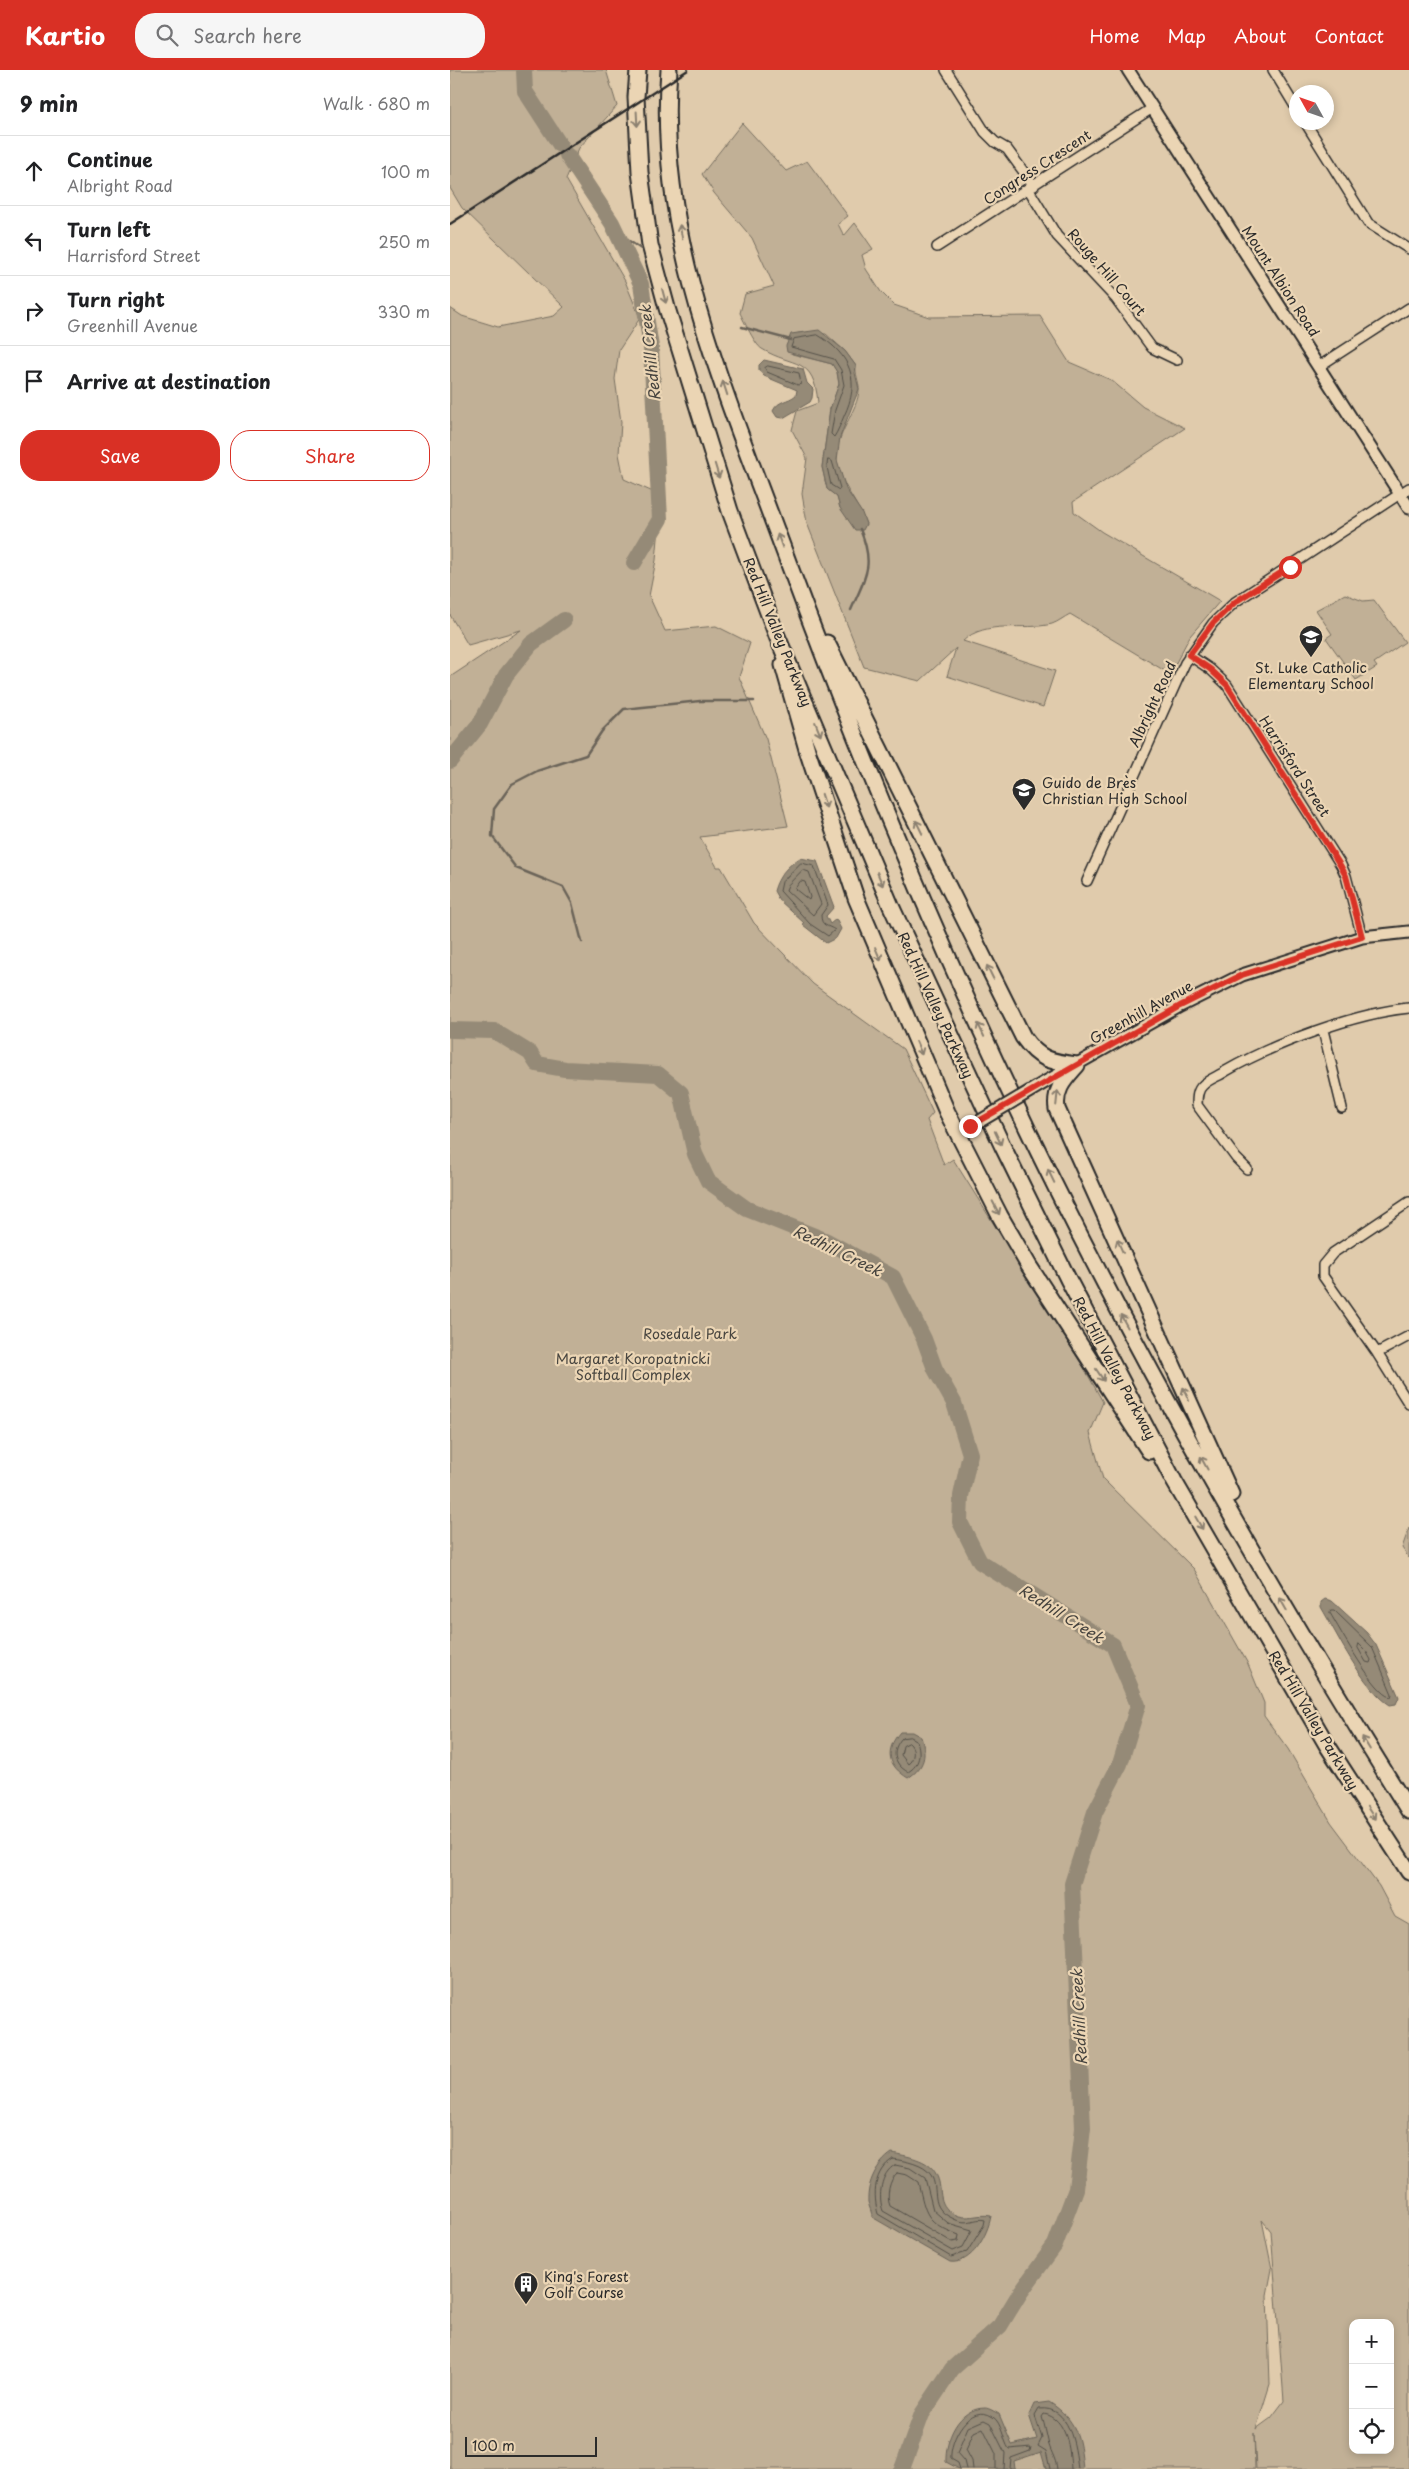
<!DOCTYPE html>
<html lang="en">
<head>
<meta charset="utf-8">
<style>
	body { margin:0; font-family:"Playpen Sans",sans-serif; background:#f6f6f6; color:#202124 }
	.controls { position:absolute; right:15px; bottom:15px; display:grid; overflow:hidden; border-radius:10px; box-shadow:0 2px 8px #0003 }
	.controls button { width:45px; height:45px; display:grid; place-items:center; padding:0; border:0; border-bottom:1px solid #e0e0e0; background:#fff; color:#202124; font:25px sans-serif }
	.compass { position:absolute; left:839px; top:15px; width:45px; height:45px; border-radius:50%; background:#fff; box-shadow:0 2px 8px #0003; rotate:310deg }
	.scale { position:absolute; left:15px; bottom:12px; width:132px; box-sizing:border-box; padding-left:5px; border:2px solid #2b2b2b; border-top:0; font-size:14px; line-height:18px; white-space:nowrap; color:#2b2b2b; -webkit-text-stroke:4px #ebd5b4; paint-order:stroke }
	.stop { position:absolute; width:15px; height:15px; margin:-11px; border:4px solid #d93025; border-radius:50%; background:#fff }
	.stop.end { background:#d93025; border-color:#fff; box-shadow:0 1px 5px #0008 }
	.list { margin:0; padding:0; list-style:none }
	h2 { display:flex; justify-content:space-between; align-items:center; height:65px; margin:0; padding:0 20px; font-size:21px }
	h2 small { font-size:16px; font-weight:400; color:#757577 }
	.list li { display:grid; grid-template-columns:32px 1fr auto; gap:15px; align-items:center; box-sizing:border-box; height:70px; padding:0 20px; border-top:1px solid #e0e0e0 }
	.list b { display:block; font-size:19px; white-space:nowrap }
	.list p { margin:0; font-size:16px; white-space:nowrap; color:#757577 }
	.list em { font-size:16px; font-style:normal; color:#757577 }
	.actions { display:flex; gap:10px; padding:15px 20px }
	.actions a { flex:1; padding:11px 0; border:1px solid #d93025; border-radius:20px; text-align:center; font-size:18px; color:#d93025 }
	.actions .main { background:#d93025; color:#fff }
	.icon { flex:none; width:28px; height:28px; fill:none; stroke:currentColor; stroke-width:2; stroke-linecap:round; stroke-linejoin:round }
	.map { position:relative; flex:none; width:959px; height:2399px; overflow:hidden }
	header { display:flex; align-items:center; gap:30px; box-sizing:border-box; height:70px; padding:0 25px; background:#d93025; color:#fff }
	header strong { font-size:24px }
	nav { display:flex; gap:28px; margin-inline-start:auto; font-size:18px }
	.search { width:350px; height:45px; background:#f6f6f6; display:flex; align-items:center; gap:12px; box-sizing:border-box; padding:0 18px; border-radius:20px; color:#757577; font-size:19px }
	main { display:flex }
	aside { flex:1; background:#fff }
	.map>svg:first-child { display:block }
	.green { fill:#c1b096; stroke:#766e60; fill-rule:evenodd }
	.water { fill:#958a77; stroke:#6b6459 }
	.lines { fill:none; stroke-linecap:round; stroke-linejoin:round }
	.shore { stroke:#555149; stroke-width:1 }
	.stream { stroke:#6b6459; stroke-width:2.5 }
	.river { stroke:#958a77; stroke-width:16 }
	.street-casing { stroke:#2b2b2b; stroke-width:12 }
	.secondary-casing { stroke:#2b2b2b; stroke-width:15 }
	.highway-casing { stroke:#2b2b2b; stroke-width:19 }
	.street { stroke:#ebd5b4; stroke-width:9 }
	.secondary { stroke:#ebd5b4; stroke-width:11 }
	.highway { stroke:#ebd5b4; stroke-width:15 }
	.rail { stroke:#2b2b2b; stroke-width:2.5 }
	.secondary-bridge-casing { stroke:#2b2b2b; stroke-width:15; stroke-linecap:butt }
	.secondary-bridge { stroke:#ebd5b4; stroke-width:11 }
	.oneway { stroke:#8b8070 }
	.route { stroke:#d93025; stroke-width:6 }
	.labels { text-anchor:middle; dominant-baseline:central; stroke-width:4.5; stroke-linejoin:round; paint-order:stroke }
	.street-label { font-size:14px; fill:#2b2b2b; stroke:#ebd5b4 }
	.poi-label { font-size:14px; fill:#2b2b2b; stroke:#ebd5b4; text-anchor:start }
	.park-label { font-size:14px; fill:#494640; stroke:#ebd5b4 }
	.water-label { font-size:15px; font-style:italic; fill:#46433e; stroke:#ebd5b4 }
</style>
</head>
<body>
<header>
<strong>Kartio</strong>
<div class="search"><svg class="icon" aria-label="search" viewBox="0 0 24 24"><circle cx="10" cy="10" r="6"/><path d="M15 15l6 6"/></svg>Search here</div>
<nav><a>Home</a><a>Map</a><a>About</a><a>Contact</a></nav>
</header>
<main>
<aside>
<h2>9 min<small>Walk · 680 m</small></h2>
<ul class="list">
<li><svg class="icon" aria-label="ahead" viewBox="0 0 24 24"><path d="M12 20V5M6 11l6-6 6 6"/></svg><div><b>Continue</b><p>Albright Road</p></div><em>100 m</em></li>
<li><svg class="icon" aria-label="left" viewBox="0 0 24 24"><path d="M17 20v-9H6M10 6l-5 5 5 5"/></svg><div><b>Turn left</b><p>Harrisford Street</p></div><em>250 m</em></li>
<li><svg class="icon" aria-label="right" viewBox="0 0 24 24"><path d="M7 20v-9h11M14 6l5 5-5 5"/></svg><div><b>Turn right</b><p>Greenhill Avenue</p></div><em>330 m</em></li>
<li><svg class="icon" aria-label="arrive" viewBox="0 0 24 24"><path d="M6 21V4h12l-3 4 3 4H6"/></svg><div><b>Arrive at destination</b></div></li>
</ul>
<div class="actions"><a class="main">Save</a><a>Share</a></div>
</aside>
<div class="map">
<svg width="959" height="2399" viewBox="0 0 959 2399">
	<rect width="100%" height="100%" fill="#e0cbac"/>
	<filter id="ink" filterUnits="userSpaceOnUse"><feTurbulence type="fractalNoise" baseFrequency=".02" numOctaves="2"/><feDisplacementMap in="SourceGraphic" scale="10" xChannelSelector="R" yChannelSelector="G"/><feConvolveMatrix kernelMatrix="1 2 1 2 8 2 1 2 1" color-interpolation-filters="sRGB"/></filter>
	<g filter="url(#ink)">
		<path class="green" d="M0,0H156L167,36L129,78L116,109L175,211L190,248L169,280L165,309L171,352L169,384L174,409L212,426L206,490L199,526L215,561L266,556L300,573L289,607L316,669L338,756L250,767L267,797H271L304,853L363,914L453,979L483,1043L477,1050L494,1095L503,1089L634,1298L653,1332L640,1363L653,1409L744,1499L798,1594L814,1633V1646L838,1679L881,1752L929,1816L945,1846L959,1854V2399H806L804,2363L805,2399H0V607L71,560L18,575L0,545V238L12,246L48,257L104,246L114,237L12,138L0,118ZM812,2150L821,2161L834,2331L821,2348L806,2359L820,2314L817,2225L822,2199ZM903,2253H940V2380H903Z
			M292,53L336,101L357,91L398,146L388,154L394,166L405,153L423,179L412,185L416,199L431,222L444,235L479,247L590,246L619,292L661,310L693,337L735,358L623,432L624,442L652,462L770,531L740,566L720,604L620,544C614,547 608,552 602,554C574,561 536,549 513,571L605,601L593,637L497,606L506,578L470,611L414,597L357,453L352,424L357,388L342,360L347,341L368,333C364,285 343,298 312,279C305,275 294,251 290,243L295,224L324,216L302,168L264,123L252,104ZM349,263L376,264L395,281L406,296C405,304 409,311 409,319C409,340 383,367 387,391C391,416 408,432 416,454L412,460L390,438L387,427L377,419L372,397L380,339L389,314L387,302L382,294L342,284L341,265Z
			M895,524L913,531L924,530L955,572L924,593L927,597L906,610L876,568L882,564L866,540Z
			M959,1458V1488L952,1478Z"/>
		<path class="water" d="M369,260L395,281L406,296L405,303L409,319L390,367L387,390L396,419L412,443L416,454L413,460H405L390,438L387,427L377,419L372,397L380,339L389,314L387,302L382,294L337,282L336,276L341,264Z
			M314,290L353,299L357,313L363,319L362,328L360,332L333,348L327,347L323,341C328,330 338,332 346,325L347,320L314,306L309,301V295Z
			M350,788L367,791L384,837L376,846L380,854L386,849L391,859L386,868L376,873L353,855L354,853L329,830L324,821C328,806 337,796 350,788Z
			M875,1529L882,1531L917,1563L926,1575L949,1627L946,1634L940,1635C912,1617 888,1566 871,1537V1532Z
			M450,1662H462L471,1667C477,1685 475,1697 458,1708C438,1696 434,1681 450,1662Z
			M442,2083C456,2086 479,2089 486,2104C494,2118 485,2134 504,2144C518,2151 527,2143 541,2146C538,2164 522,2195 500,2192L422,2147C422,2142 419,2137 418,2132C417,2112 427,2093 442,2083Z
			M599,2332C627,2350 630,2367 633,2399H596L591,2382L564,2391L565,2399H509L496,2392C495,2370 508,2338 535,2338C539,2338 545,2342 549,2344L562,2375L587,2369L579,2345L584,2334Z"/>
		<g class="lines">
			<path class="shore" d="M368,265C401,285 411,311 394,346C391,353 388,361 384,367L381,364L385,340L394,315L391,300L384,289L341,277L344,269Z
				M318,296L349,303L351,314L348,315L317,302L315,298Z
				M378,390L382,391L390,418L389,420L381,415L377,397Z
				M351,793L364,796L378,835L371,845C371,857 378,855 385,860L378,866L360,854L330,821L332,812Z
				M353,800L359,802L371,834L363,845L336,820L338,815Z
				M351,811L355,812L360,827L359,830L345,819Z
				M881,1540H884L922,1577L942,1624L941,1627C925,1624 890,1560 880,1543Z
				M909,1574L916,1581L921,1590L920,1593L916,1592L908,1578Z
				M460,1667L467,1671C471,1683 470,1695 458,1702C443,1694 441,1680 452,1668Z
				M459,1673C466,1678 464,1690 458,1694L451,1685L453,1676Z
				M443,2089C455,2091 474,2094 481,2105C490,2120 478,2137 502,2148C519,2157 524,2147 535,2150L534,2155L517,2182L501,2187L428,2144C423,2125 423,2101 443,2089Z
				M445,2095L460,2098L475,2108L483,2140L498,2153L522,2160L513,2177L503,2181L433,2141C428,2127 430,2103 445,2095Z
				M447,2103L457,2105L468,2112C476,2145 475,2152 509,2165L508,2171L502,2172L440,2136C436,2126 439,2110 447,2103Z
				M510,2399L508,2393L501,2389C499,2370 520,2331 543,2347C552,2353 553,2370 559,2379L581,2377L580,2381L561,2388L560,2399
				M516,2399L514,2391L507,2383L518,2357L534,2350L540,2353L555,2383L554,2399
				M523,2399L522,2391L516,2380L524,2362L533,2358L546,2384V2399
				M600,2399L596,2381L588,2376L592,2368L585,2346L589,2339C620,2335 625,2376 628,2399
				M607,2399C606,2388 599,2379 598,2371C596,2363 595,2356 592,2347L594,2344C617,2348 620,2380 621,2399"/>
			<path class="stream" d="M166,162L191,179
				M292,257L341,270
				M401,540C416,506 425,495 410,459
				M132,872L122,833L113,817L66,798L42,766L44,739L62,714L87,701L136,685L152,661L174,639L250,631H304"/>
			<path class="river" d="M74,0L75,21L110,75
				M117,85L162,153L191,214L201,277L210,449L184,493
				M0,691L30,654L56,605L81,574L114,550
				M0,960L44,961L80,983L87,994L115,999L208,1004L231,1023L245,1084L258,1111L297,1139L377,1171L443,1207L474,1269L485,1299L504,1333L520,1384L511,1426L510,1452L530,1492L663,1575L688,1635L670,1694L645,1742L622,1814L633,2058L626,2119L605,2175L570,2223L550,2256L502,2299L472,2344L452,2399"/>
			<defs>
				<path id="street" d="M496,0L535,62L545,72L557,79L584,116
					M823,0L846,38
					M855,52L918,153L959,179
					M579,120L607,166L666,229L702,278L727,290
					M487,177L701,39
					M868,297L959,238
					M739,585L760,599L777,615L891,795L896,806L912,867
					M637,811L735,593L763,553L785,532L959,418
					M873,960L892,1038
					M797,1099L786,1088L747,1035C747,1028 747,1020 753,1015C759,1009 769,1006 776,1001C823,974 905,943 959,938
					M959,1132L883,1183L873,1195V1206L927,1283L959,1334
					M927,1283L959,1266"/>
				<path id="secondary" d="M678,0L959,438
					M597,1011L730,936L792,905L912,867L959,862"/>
				<path id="highway" d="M188,0L186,27L190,102L200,175L217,238L280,441L327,566L441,836L553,1077L618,1209L724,1411L877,1675L959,1802
					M219,0C205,166 278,328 334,481C426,730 530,974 653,1210C746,1391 851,1568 959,1741
					M377,573L573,967C589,990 601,992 627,995
					M333,595L358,683L406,828L497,1042L550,1146L579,1196L699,1381
					M627,995C615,1009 604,1019 607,1039L781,1424"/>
			</defs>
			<use href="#street" class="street-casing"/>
			<use href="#secondary" class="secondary-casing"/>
			<use href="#highway" class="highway-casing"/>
			<use href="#street" class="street"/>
			<use href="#secondary" class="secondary"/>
			<use href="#highway" class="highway"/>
			<path class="rail" d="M0,154L238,0"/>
			<defs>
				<path id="secondary-bridge" d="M520,1057L597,1011"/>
			</defs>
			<use href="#secondary-bridge" class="secondary-bridge-casing"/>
			<use href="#secondary-bridge" class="secondary-bridge"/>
		</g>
		<defs><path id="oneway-shaft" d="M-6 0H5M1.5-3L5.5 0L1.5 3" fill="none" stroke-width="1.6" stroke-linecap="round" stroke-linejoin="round" transform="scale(1.25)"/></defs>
		<g class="oneway">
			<use href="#oneway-shaft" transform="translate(187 49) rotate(87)"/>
			<use href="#oneway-shaft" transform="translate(231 162) rotate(-101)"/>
			<use href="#oneway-shaft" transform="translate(214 226) rotate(75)"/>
			<use href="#oneway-shaft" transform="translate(275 318) rotate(-108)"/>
			<use href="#oneway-shaft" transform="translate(267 401) rotate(73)"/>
			<use href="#oneway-shaft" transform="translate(330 471) rotate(-110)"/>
			<use href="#oneway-shaft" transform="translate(368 659) rotate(68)"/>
			<use href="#oneway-shaft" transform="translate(374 731) rotate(72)"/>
			<use href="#oneway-shaft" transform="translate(469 757) rotate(-116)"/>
			<use href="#oneway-shaft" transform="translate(430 809) rotate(67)"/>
			<use href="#oneway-shaft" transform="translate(428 884) rotate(67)"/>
			<use href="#oneway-shaft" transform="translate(540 902) rotate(-116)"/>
			<use href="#oneway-shaft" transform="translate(531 960) rotate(-115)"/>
			<use href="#oneway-shaft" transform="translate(469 978) rotate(67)"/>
			<use href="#oneway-shaft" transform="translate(607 1028) rotate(-84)"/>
			<use href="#oneway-shaft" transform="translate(548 1068) rotate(65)"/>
			<use href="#oneway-shaft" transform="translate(601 1106) rotate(-116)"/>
			<use href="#oneway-shaft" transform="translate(546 1138) rotate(63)"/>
			<use href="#oneway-shaft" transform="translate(670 1176) rotate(-114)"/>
			<use href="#oneway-shaft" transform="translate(674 1251) rotate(-119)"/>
			<use href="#oneway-shaft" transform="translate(650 1305) rotate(56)"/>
			<use href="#oneway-shaft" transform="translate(736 1324) rotate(-114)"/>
			<use href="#oneway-shaft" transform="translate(754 1393) rotate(-119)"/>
			<use href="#oneway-shaft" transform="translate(749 1453) rotate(60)"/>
			<use href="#oneway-shaft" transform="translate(833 1534) rotate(-120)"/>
			<use href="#oneway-shaft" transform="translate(916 1673) rotate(-121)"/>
			<use href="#oneway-shaft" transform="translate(921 1743) rotate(57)"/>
		</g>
	</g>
	<g class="lines" filter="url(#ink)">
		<path class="route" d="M520,1056L730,936L792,905L912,867L896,806L890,795L777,615L760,599L739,585L763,553L785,532L840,497"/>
	</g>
	<defs>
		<symbol id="school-pin" viewBox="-11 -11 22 30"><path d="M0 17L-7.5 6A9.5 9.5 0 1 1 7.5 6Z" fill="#2b2b2b" stroke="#ebd5b4"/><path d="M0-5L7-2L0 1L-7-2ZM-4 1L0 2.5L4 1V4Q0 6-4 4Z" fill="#fff"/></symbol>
		<symbol id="building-pin" viewBox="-11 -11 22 30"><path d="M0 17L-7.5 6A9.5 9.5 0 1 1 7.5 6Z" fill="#2b2b2b" stroke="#ebd5b4"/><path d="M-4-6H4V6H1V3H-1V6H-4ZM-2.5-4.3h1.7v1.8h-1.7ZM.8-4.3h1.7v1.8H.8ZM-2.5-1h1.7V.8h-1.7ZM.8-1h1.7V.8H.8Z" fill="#fff"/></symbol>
	</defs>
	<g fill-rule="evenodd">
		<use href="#school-pin" x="847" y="553" width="28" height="38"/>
		<use href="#school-pin" x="560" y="706" width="28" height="38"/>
		<use href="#building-pin" x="62" y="2200" width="28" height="38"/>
	</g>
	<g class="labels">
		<g class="street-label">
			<text transform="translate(587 97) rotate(-33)">Congress Crescent</text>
			<text transform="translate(657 202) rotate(49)">Rouge Hill Court</text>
			<text transform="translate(831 211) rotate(57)">Mount Albion Road</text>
			<text transform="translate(328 562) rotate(68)">Red Hill Valley Parkway</text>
			<text transform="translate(702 634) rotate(-65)">Albright Road</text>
			<text transform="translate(845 696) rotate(57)">Harrisford Street</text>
			<text transform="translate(486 935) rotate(65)">Red Hill Valley Parkway</text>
			<text transform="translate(691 942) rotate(-29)">Greenhill Avenue</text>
			<text transform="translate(665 1298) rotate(62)">Red Hill Valley Parkway</text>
			<text transform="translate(864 1650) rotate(59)">Red Hill Valley Parkway</text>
		</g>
		<g class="poi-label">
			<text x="861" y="597" text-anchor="middle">St. Luke Catholic<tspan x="861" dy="16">Elementary School</tspan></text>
			<text x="592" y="712">Guido de Brès<tspan x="592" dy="16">Christian High School</tspan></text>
			<text x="94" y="2206">King's Forest<tspan x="94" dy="16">Golf Course</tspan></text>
		</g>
		<g class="park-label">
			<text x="240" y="1263">Rosedale Park</text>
			<text x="183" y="1288">Margaret Koropatnicki<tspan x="183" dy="16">Softball Complex</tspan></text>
		</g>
		<g class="water-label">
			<text transform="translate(199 283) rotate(-96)">Redhill Creek</text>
			<text transform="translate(388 1180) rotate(26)">Redhill Creek</text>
			<text transform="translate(612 1543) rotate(32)">Redhill Creek</text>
			<text transform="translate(628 1947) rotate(-93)">Redhill Creek</text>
		</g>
	</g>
</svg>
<div class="controls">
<button>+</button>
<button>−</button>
<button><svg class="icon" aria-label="locate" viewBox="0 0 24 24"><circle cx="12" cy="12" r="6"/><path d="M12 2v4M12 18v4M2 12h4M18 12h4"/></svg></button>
</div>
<svg class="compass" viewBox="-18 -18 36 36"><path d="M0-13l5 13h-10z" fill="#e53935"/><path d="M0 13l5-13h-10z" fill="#757577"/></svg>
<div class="scale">100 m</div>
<div class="stop" style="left:840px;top:497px"></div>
<div class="stop end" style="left:520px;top:1056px"></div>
</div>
</main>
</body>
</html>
